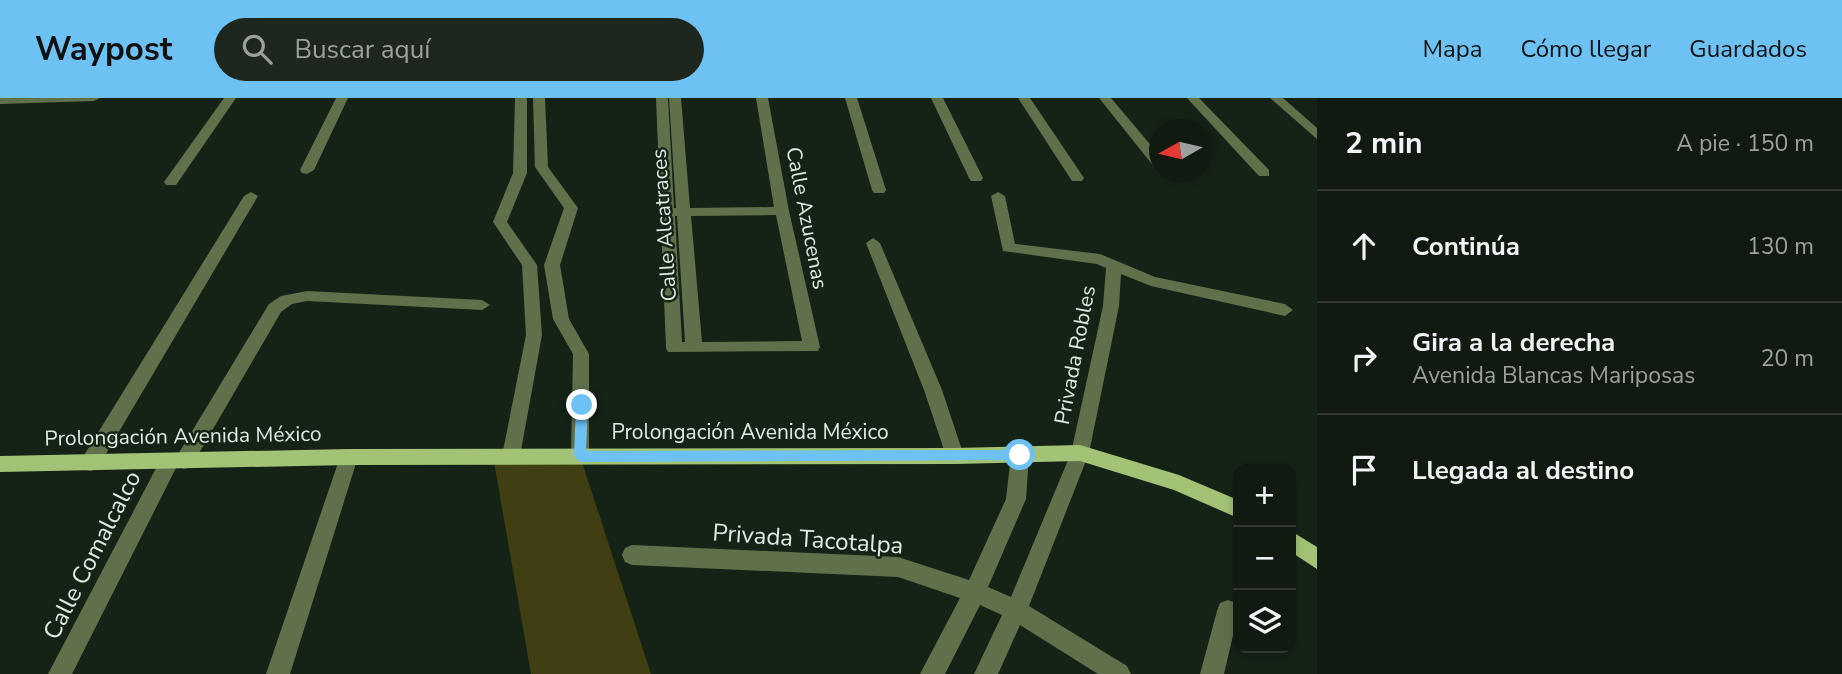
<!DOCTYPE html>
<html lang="es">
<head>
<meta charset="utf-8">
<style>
	body { margin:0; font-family:"Nunito Sans",sans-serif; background:#1e271e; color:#f1f3f6 }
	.controls { position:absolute; right:21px; bottom:21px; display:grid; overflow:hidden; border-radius:14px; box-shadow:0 4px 10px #0003 }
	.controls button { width:63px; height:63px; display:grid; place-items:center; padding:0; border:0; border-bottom:2px solid #303830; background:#101a10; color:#f1f3f6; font:35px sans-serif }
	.compass { position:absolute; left:1149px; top:21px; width:63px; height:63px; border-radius:50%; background:#101a10; box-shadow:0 4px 10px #0003; rotate:262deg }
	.stop { position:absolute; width:21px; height:21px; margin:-16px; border:5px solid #6dc2f3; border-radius:50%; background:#fff }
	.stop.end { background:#6dc2f3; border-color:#fff; box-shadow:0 2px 7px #0008 }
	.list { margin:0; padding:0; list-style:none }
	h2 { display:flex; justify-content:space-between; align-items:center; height:91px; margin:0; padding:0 28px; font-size:30px }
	h2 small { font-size:23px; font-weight:400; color:#9ca19f }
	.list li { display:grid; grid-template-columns:46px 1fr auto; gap:21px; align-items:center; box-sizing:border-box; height:112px; padding:0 28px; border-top:2px solid #303830 }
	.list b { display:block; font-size:26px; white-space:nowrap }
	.list p { margin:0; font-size:23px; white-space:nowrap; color:#9ca19f }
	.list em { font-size:23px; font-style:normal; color:#9ca19f }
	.icon { flex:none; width:38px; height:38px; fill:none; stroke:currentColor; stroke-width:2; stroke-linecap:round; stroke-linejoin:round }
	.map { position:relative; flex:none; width:1317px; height:576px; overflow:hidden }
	header { display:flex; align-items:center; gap:42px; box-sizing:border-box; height:98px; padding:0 35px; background:#6dc2f3; color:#111 }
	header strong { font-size:33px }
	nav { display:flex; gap:38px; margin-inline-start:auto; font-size:24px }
	.search { width:490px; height:63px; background:#1e271e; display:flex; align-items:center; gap:18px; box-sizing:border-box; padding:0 24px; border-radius:38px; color:#9ca19f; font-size:26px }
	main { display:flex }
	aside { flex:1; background:#101a10 }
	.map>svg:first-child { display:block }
	.green { fill:#3f3f12 }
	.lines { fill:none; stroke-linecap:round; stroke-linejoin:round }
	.minor { fill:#60704b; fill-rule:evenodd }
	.major { fill:#a2c375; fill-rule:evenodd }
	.route { fill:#6dc2f3 }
	.labels { text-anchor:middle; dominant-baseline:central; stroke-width:5; stroke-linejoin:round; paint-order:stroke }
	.street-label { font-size:21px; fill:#e1eae1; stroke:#152316 }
	.near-street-label { font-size:24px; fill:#e1eae1; stroke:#152316 }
</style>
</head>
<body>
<header>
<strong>Waypost</strong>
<div class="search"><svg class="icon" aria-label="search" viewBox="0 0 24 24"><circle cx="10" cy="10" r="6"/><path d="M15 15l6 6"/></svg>Buscar aquí</div>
<nav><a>Mapa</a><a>Cómo llegar</a><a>Guardados</a></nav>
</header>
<main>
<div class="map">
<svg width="1317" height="576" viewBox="0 0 1317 576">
	<rect width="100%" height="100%" fill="#152316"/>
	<path class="green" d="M493,358H580L651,576H531Z"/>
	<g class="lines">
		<path class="minor" d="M0,0H100L94,3L0,6Z
			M224,0H236L176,87H166L164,84Z
			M336,0H348L314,72L307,76L302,75L300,72Z
			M515,0H527V75L507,124L537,167L542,237L520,358L518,364L511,366L504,364L502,358L526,237L522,167L493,124L513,75Z
			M533,0H545L548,69L578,110L560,167L569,221L589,256V358L587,364L580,366L573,364L571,358L573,256L553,221L544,167L564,110L535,69Z
			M656,0H668L674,110H676L669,0H681L690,110L774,109L756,0H768L789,113L820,249L818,253L668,254L666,250ZM776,117L802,243L702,244L691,118ZM675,118H677L685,244H682Z
			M845,0H857L886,92L884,95H874L872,92Z
			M931,0H943L983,80L981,83H971L969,80Z
			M1018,0H1030L1084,80L1082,83H1072Z
			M1099,0H1111L1160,58V71L1155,70Z
			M1187,0H1199L1269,72V78H1259Z
			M1270,0H1283L1317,30V41Z
			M251,94L258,98L97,371L90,373L83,371L80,365L83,359L244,98Z
			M998,94L1005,98L1015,146L1100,156L1155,179L1285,206L1293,212L1285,218L1151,188L1121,176L1119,208L1089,355L1029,508L1127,568L1131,576H1098L1020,527L998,576H974L1002,517L980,507L945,576H920L960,500L898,479L632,467L625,464L622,457L625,450L632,447L898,459L969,482L1006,401L1011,357L1013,351L1020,349L1027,351L1029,357L1026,401L988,489L1011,499L1071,355L1103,208L1106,170L1097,166L1003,153L991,98Z
			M873,140L880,145L942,292L964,358L962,364L955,366L948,364L924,292L866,145Z
			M307,193L482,202L490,207L482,212L307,203L292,206L281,214L191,369L184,371L177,368L72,576H48L163,357L170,355L177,358L269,206L281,198Z
			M349,351L356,353L358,359L290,576H266L340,359L342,353Z
			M1228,502L1236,505L1238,516L1224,576H1200L1217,513L1220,505Z"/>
		<path class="major" d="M1080,347L1179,377L1238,402V420L1174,392L1080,363L955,366L349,367L0,374V358L349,351L955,350Z
			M1291,433L1317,449V471L1291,454Z"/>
	</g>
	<path class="route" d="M582,303L588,307L586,353L1020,352L1027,357L1020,362L580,364L574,358L576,307Z"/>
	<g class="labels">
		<g class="street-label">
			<text transform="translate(807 120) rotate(79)">Calle Azucenas</text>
			<text transform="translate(664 127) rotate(-94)">Calle Alcatraces</text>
			<text transform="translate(1075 257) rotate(-79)">Privada Robles</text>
			<text x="750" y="334">Prolongación Avenida México</text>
			<text transform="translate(183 338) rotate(-1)">Prolongación Avenida México</text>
		</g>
		<g class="near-street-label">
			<text transform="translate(808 441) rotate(4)">Privada Tacotalpa</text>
			<text transform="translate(92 457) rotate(-63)">Calle Comalcalco</text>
		</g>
	</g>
</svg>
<div class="controls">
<button>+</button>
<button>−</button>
<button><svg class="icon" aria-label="layers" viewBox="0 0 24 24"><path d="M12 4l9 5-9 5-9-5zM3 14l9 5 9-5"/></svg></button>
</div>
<svg class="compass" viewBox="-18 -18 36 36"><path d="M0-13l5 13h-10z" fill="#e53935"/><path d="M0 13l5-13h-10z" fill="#9ca19f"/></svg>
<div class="stop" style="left:1020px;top:357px"></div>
<div class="stop end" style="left:582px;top:307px"></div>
</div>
<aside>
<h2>2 min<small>A pie · 150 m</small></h2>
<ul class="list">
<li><svg class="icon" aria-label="ahead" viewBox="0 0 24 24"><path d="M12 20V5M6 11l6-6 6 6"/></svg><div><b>Continúa</b></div><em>130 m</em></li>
<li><svg class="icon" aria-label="right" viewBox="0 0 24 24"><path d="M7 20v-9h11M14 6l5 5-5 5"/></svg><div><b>Gira a la derecha</b><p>Avenida Blancas Mariposas</p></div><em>20 m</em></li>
<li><svg class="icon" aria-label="arrive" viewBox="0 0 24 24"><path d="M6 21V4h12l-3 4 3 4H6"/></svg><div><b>Llegada al destino</b></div></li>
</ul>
</aside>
</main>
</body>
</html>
